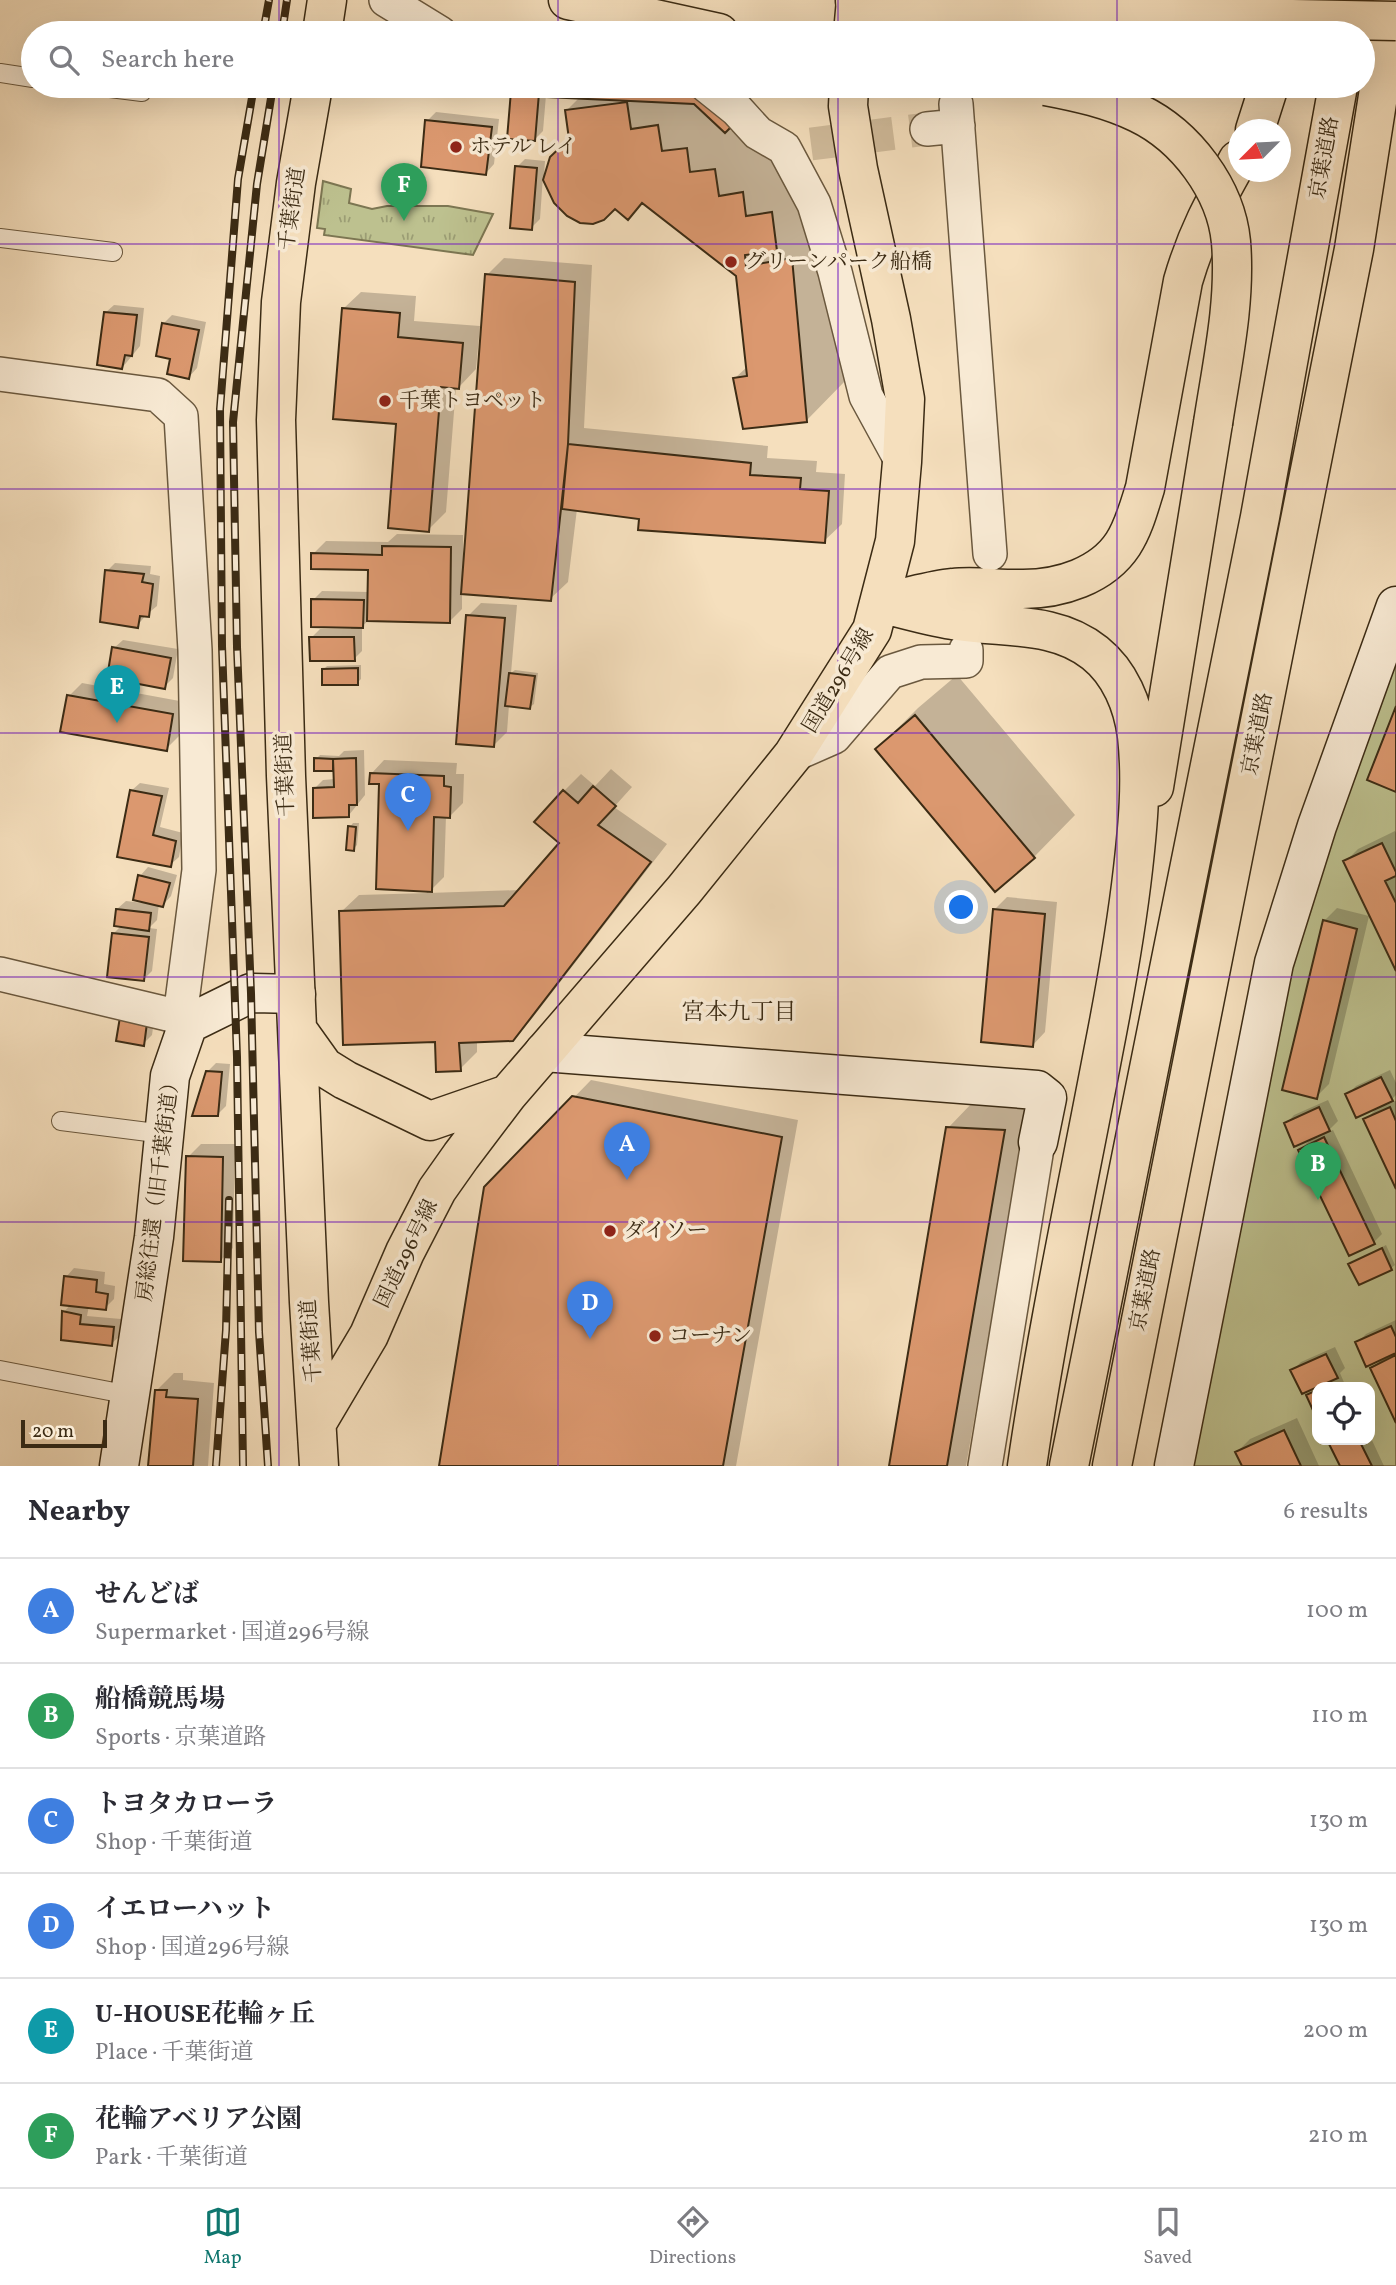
<!DOCTYPE html>
<html lang="en">
<head>
<meta charset="utf-8">
<style>
	body { margin:0; font-family:Vollkorn,"Noto Serif JP",serif; background:#f7f7f7; color:#2b2b33 }
	.controls { position:absolute; right:21px; bottom:21px; display:grid; overflow:hidden; border-radius:14px; box-shadow:0 7px 28px #0002 }
	.controls button { width:63px; height:63px; display:grid; place-items:center; padding:0; border:0; border-bottom:2px solid #e1e1e2; background:#fff; color:#2b2b33; font:35px sans-serif }
	.compass { position:absolute; left:1228px; top:119px; width:63px; height:63px; border-radius:50%; background:#fff; box-shadow:0 7px 28px #0002; rotate:246deg }
	.scale { position:absolute; left:21px; bottom:18px; width:86px; box-sizing:border-box; padding-left:7px; border:4px solid #3b2b14; border-top:0; font-size:19px; line-height:24px; white-space:nowrap; color:#3b2b14; -webkit-text-stroke:5px #f8ead4; paint-order:stroke }
	.you { position:absolute; left:962px; top:908px; width:24px; height:24px; margin:-18px; border:5px solid #fff; border-radius:50%; background:#1a73e8; box-shadow:0 0 0 10px #1a73e833 }
	.badge { display:grid; place-items:center; width:46px; height:46px; border-radius:50%; background:#0f766e; color:#fff; font-size:23px; font-weight:700 }
	.pin { position:absolute; translate:-50% -58px; filter:drop-shadow(0 2px 4px #0008) }
	.pin::after { content:''; position:absolute; top:37px; width:24px; height:21px; background:inherit; clip-path:polygon(0 0,100% 0,50% 100%) }
	.list { margin:0; padding:0; list-style:none }
	h2 { display:flex; justify-content:space-between; align-items:center; height:91px; margin:0; padding:0 28px; font-size:30px }
	h2 small { font-size:23px; font-weight:400; color:#7c7c81 }
	.list li { display:grid; grid-template-columns:46px 1fr auto; gap:21px; align-items:center; box-sizing:border-box; height:105px; padding:0 28px; border-top:2px solid #e1e1e2 }
	.list b { display:block; font-size:26px; white-space:nowrap }
	.list p { margin:0; font-size:23px; white-space:nowrap; color:#7c7c81 }
	.list em { font-size:23px; font-style:normal; color:#7c7c81 }
	.icon { flex:none; width:38px; height:38px; fill:none; stroke:currentColor; stroke-width:2; stroke-linecap:round; stroke-linejoin:round }
	.map { position:relative; flex:none; width:1396px; height:1466px; overflow:hidden }
	.search { position:absolute; background:#fff; box-shadow:0 7px 28px #0002; left:21px; right:21px; top:21px; height:77px; display:flex; align-items:center; gap:18px; box-sizing:border-box; padding:0 24px; border-radius:38px; color:#7c7c81; font-size:26px }
	.sheet { height:721px; background:#fff }
	nav { display:flex; justify-content:space-around; align-items:center; box-sizing:border-box; height:98px; border-top:2px solid #e1e1e2; background:#fff; font-size:19px; color:#7c7c81 }
	nav a { display:grid; justify-items:center; gap:4px }
	nav .on { color:#0f766e }
	.map>svg:first-child { display:block }
	.grass { fill:#bdc18f; stroke:#7c7652; stroke-width:2; fill-rule:evenodd }
	.park { fill:url(#park-tufts); stroke:#7c7652; stroke-width:2 }
	.shadow { fill:#0003 }
	.building { fill:#db986f; stroke:#3b2b14; stroke-width:2 }
	.lines { fill:none; stroke-linecap:round; stroke-linejoin:round }
	.street-tunnel { stroke:#d0bb9b; stroke-width:33; stroke-dasharray:33 17; stroke-linecap:butt }
	.lane-casing { stroke:#6a583e; stroke-width:20 }
	.street-casing { stroke:#6a583e; stroke-width:36 }
	.secondary-casing { stroke:#3b2b14; stroke-width:41 }
	.primary-casing { stroke:#3b2b14; stroke-width:41 }
	.highway-casing { stroke:#3b2b14; stroke-width:41 }
	.lane { stroke:#f8ead4; stroke-width:18 }
	.street { stroke:#f8ead4; stroke-width:33 }
	.secondary { stroke:#f8ead4; stroke-width:38 }
	.primary { stroke:#f5dfbd; stroke-width:38 }
	.highway { stroke:#f5dfbd; stroke-width:38 }
	.rail-casing { stroke:#3b2b14; stroke-width:8 }
	.rail { stroke:#f8ead4; stroke-width:5; stroke-dasharray:16; stroke-linecap:butt }
	.primary-bridge-casing { stroke:#3b2b14; stroke-width:41; stroke-linecap:butt }
	.highway-bridge-casing { stroke:#3b2b14; stroke-width:41; stroke-linecap:butt }
	.primary-bridge { stroke:#f5dfbd; stroke-width:38 }
	.highway-bridge { stroke:#f5dfbd; stroke-width:38 }
	.grid { fill:none; stroke:#7b2cbf; stroke-width:2; stroke-opacity:0.55 }
	.poi-dot { fill:#8f2418; stroke:#f8ead4; stroke-width:2.5 }
	.labels { text-anchor:middle; dominant-baseline:central; stroke-width:7; stroke-linejoin:round; paint-order:stroke }
	.poi-label { font-size:21px; fill:#3b2b14; stroke:#f8ead4; text-anchor:start }
	.street-label { font-size:21px; fill:#3b2b14; stroke:#f8ead4 }
	.neighbourhood-label { font-size:23px; fill:#3b2b14; stroke:#f8ead4 }
</style>
</head>
<body>
<div class="map">
<svg width="1396" height="1466" viewBox="0 0 1396 1466">
	<defs>
		<pattern id="park-tufts" width="24" height="20" patternUnits="userSpaceOnUse" patternTransform="scale(1.75)"><rect width="24" height="20" fill="#bdc18f"/><path d="M3 7l-1-3M5 7V3M7 7l1-3M15 17l-1-3M17 17v-4M19 17l1-3" fill="none" stroke="#9b9d74"/></pattern>
	</defs>
	<rect width="100%" height="100%" fill="#f5dfbd"/>
	<filter id="stains"><feTurbulence type="fractalNoise" baseFrequency=".00286" numOctaves="4"/><feColorMatrix values="0 0 0 0 .2 0 0 0 0 .09 0 0 0 0 .02 0 0 0 .5 -.17"/></filter>
	<radialGradient id="worn" r=".72"><stop offset=".6" stop-color="#630" stop-opacity="0"/><stop offset="1" stop-color="#630" stop-opacity=".3"/></radialGradient>
	<path class="grass" d="M1396,647V1466H1188L1272,1022ZM1317,1387H1370V1440H1317Z"/>
	<path class="park" d="M323,181L351,189L349,203L372,209L387,206H448L493,214L473,255L324,235L325,229L317,228Z"/>
	<path class="shadow" d="M519,86H547L546,90L551,86H671L675,88L699,86L730,125L731,131L756,128L760,155L784,152L833,217L847,379L806,421L734,379L748,366L737,275L644,202L628,218L615,207L550,191L543,176L540,219L531,228L517,167L525,159L545,161L544,176L551,158L570,139L566,111L580,97L546,95L543,131L534,140L513,92Z
		M436,112L499,119L494,164L486,173L427,121Z
		M504,258L592,265L584,428L768,446L767,458L817,461L816,472L845,474L842,524L824,541L577,509L568,582L550,599L462,592V609L449,622L369,620L359,629H362V651L354,659L311,638L320,629H351V626L313,600L322,591L369,592V568L313,554L326,541L388,542L397,534L463,535V555H466L487,275Z
		M361,292L416,296L414,321L480,326L476,369L459,387H456L446,512L428,530L398,422L343,309Z
		M114,305L144,308L140,346L122,368L105,313Z
		M172,315L206,322L197,368L189,377L173,358L163,324Z
		M115,563L151,566L150,574L160,576L157,606L146,615L137,626L107,571Z
		M481,603L517,605L511,673L515,670L538,673L534,704L530,707L509,705L507,732L494,745L468,616Z
		M123,640L178,649L173,678L164,687L114,648Z
		M361,665V679L357,683L324,669L327,666Z
		M957,675L1075,815L1034,857L877,749L918,708Z
		M82,683L185,702L179,736L166,749L69,696Z
		M364,750L365,795L349,815L315,788L323,780L335,779V767L333,769L316,759L320,755L339,756L344,751Z
		M384,760L457,763L456,774H464L463,803L450,816H446L444,877L428,893L520,890L561,843L564,791L581,774L595,786L611,769L632,787L614,807L667,844L530,1021L512,1039L477,1040V1052L460,1069L341,912L359,895L427,893L381,782L371,774Z
		M140,783L169,788L160,827L183,833L179,857L170,865L119,856L131,791Z
		M353,823H359L357,845L353,849L350,827Z
		M1395,831L1396,833V967L1345,862L1358,849Z
		M148,867L177,875L171,896L163,905L159,904L157,920L149,928L157,929L152,971L144,979L113,934L122,925L117,909L126,901L143,903L140,876Z
		M1007,897L1057,902L1045,1032L1032,1046L994,910Z
		M1337,908L1369,916L1329,1084L1316,1097L1324,921Z
		M155,1014L152,1035L143,1044L118,1039Z
		M216,1063L230,1064L226,1106L218,1114L207,1072Z
		M1390,1070L1396,1083V1095L1386,1105L1396,1101V1185L1365,1120L1379,1106L1348,1094L1356,1086Z
		M591,1080L798,1120L736,1466H441L486,1188Z
		M1328,1100L1338,1121L1326,1133L1333,1130L1382,1234L1374,1242L1300,1150L1313,1137L1286,1124L1294,1115Z
		M973,1102L1029,1105L966,1466H891L948,1128Z
		M201,1144H235L233,1248L220,1261L188,1157Z
		M1386,1245L1395,1265L1391,1268L1350,1264Z
		M74,1268L105,1272L104,1284L115,1286L114,1299L105,1308L89,1306L87,1316L121,1319L120,1336L111,1344L62,1339L64,1312L71,1304L66,1277Z
		M1396,1320V1419L1372,1368L1383,1358L1357,1343L1366,1334Z
		M1335,1347L1345,1368L1340,1373L1346,1387H1317V1415L1308,1396L1319,1385L1292,1371L1301,1362Z
		M174,1373H183V1380L214,1383L208,1466H149L156,1391Z
		M1297,1418L1319,1466H1244L1237,1452L1250,1439Z
		M1370,1436L1384,1466H1342L1329,1440H1370Z"/>
	<path class="building" d="M546,88L696,92L734,124L725,133L694,104L546,97Z
		M511,91L539,93L535,141L507,139Z
		M627,102L631,129L658,125L662,151L687,148L690,172L715,169L719,196L743,192L746,216L772,212L777,251L745,255L746,266L792,258L807,422L743,429L733,378L747,376L736,276L642,203L628,220L615,209L604,220L593,224L580,223L567,216L554,203L543,180L550,157L569,139L565,110Z
		M425,120L492,127L486,175L421,167Z
		M515,166L537,168L532,230L510,228Z
		M485,274L575,282L568,444L551,601L461,594Z
		M342,308L400,313L398,337L463,343L459,389L441,387L429,532L388,528L396,424L333,419Z
		M104,312L137,315L132,356L125,355L122,369L97,365Z
		M162,323L199,330L189,379L167,374L170,359L156,356Z
		M568,444L751,463L750,475L801,478L800,489L829,491L825,543L638,530L639,519L562,509Z
		M382,546L451,547L450,623L367,621L368,570L311,569V553L382,555Z
		M105,570L144,574L142,582L153,584L149,617L140,616L138,628L100,622Z
		M311,599L364,600L363,628L311,627Z
		M466,615L505,618L494,747L456,744Z
		M309,637H354L355,661H310Z
		M112,647L171,658L165,689L107,678Z
		M358,668V685H322V669Z
		M509,673L535,676L530,709L505,706Z
		M67,695L173,714L167,751L60,732Z
		M1396,706V792L1367,780Z
		M915,715L1035,858L995,892L875,749Z
		M314,758L333,759V771H314Z
		M356,758L357,805H349V817L313,818V788L334,787L333,759Z
		M370,773L444,776V786L451,787L450,818L434,817L432,892L376,889L379,784H369Z
		M593,786L616,806L598,825L651,862L513,1041L459,1043L461,1071L436,1072L435,1042L343,1045L339,911L504,906L559,843L534,822L563,790L578,803Z
		M130,790L162,796L153,835L176,841L171,867L117,857Z
		M348,826L356,827L354,851L346,850Z
		M1382,843L1396,872V876L1385,881L1396,903V971L1343,861Z
		M138,875L170,883L163,907L133,900Z
		M116,909L151,913L149,931L114,926Z
		M993,909L1045,914L1033,1047L981,1042Z
		M1323,920L1357,929L1317,1099L1282,1090Z
		M112,933L149,937L144,981L107,977Z
		M120,1017L147,1023L144,1046L116,1041Z
		M206,1071L222,1072L218,1116H192Z
		M1381,1077L1393,1101L1356,1118L1345,1094Z
		M572,1096L782,1137L723,1466H439L484,1187Z
		M1319,1107L1330,1131L1294,1147L1284,1123Z
		M1390,1107L1396,1121V1189L1363,1119Z
		M946,1127L1005,1130L947,1466H889Z
		M1324,1137L1375,1244L1349,1256L1298,1150Z
		M186,1156L223,1157L221,1262L183,1261Z
		M1382,1248L1392,1270L1359,1285L1348,1264Z
		M64,1276L97,1280L96,1292L108,1294L106,1310L61,1305Z
		M62,1311L81,1315L80,1324L114,1327L112,1346L61,1340Z
		M1391,1326L1396,1337V1353L1366,1367L1355,1342Z
		M1326,1354L1338,1378L1302,1394L1290,1370Z
		M1396,1355V1423L1370,1368Z
		M155,1390H167L166,1397L198,1399L193,1466H148Z
		M1317,1390V1419L1306,1395Z
		M1284,1430L1301,1466H1242L1235,1452Z
		M1327,1440H1359L1372,1466H1340Z"/>
	<g class="lines">
		<path class="street-tunnel" d="M811,144L927,129"/>
		<defs>
			<path id="lane" d="M0,73L33,78
				M94,86L142,92
				M0,238L113,252
				M61,1121L164,1134
				M0,1370L130,1395"/>
			<path id="street" d="M386,0L440,33
				M707,86L737,110L758,133L784,148L814,204L835,272L866,396L902,462
				M956,104L990,554
				M927,129L958,126
				M0,374L158,395L181,416L195,650L199,870L180,1017
				M793,755L834,737L890,672L921,662L966,661V650
				M0,974L180,1017L188,1024
				M985,1466L1038,1142"/>
			<path id="secondary" d="M544,1052L1037,1090L1047,1098L1038,1142
				M119,1466L154,1237L170,1076L188,1024L251,993L296,994
				M1174,1466L1274,963L1317,826L1396,606"/>
			<path id="primary" d="M855,1L922,11L1079,12L1241,18"/>
			<path id="highway" d="M568,0L719,33
				M322,33L327,0
				M853,33L856,0
				M313,86L296,183L281,302L276,420L286,776L309,1302L319,1466
				M1255,130L1269,86
				M889,601C910,597 932,590 953,588C976,585 1000,590 1023,589C1060,589 1102,576 1123,544C1134,527 1139,507 1145,488L1183,281C1197,233 1214,203 1238,160
				M880,603C904,609 928,616 953,620C1002,629 1054,620 1095,653C1120,673 1133,705 1137,736C1142,781 1138,825 1133,869C1126,931 1115,992 1103,1053C1077,1190 1047,1328 1027,1466
				M1154,787L1213,423
				M299,1032L324,1067L345,1080L430,1121L508,1094
				M318,1421L369,1335L405,1252L437,1190L461,1156L508,1094L684,890L793,755L872,630L895,541L902,462L905,399L891,319L858,169L848,106L849,86
				M1069,1466L1260,517L1338,86
				M1112,1466L1354,249L1393,0"/>
		</defs>
		<use href="#lane" class="lane-casing"/>
		<use href="#street" class="street-casing"/>
		<use href="#secondary" class="secondary-casing"/>
		<use href="#primary" class="primary-casing"/>
		<use href="#highway" class="highway-casing"/>
		<use href="#lane" class="lane"/>
		<use href="#street" class="street"/>
		<use href="#secondary" class="secondary"/>
		<use href="#primary" class="primary"/>
		<use href="#highway" class="highway"/>
		<defs>
			<path id="rail" d="M263,33L269,0
				M282,33L287,0
				M216,1466L226,1330L229,1200
				M243,1466L237,1057L222,646L220,409L238,179L254,86
				M268,1466L259,1332L251,993L237,647L233,422L257,184L273,86"/>
		</defs>
		<use href="#rail" class="rail-casing"/>
		<use href="#rail" class="rail"/>
		<defs>
			<path id="primary-bridge" d="M1241,18L1396,21"/>
			<path id="highway-bridge" d="M1046,86C1078,92 1109,99 1138,113C1186,136 1226,189 1231,242C1236,302 1222,364 1213,423"/>
		</defs>
		<use href="#primary-bridge" class="primary-bridge-casing"/>
		<use href="#highway-bridge" class="highway-bridge-casing"/>
		<use href="#primary-bridge" class="primary-bridge"/>
		<use href="#highway-bridge" class="highway-bridge"/>
	</g>
	<path class="grid" d="M279,0V33M558,0V33M838,0V33M1117,0V33M279,86V1466M558,86V1466M838,86V1466M1117,86V1466M0,244H1396M0,489H1396M0,733H1396M0,977H1396M0,1222H1396"/>
	<g class="poi-dot">
		<circle cx="456" cy="147" r="7"/>
		<circle cx="731" cy="262" r="7"/>
		<circle cx="385" cy="401" r="7"/>
		<circle cx="610" cy="1231" r="7"/>
		<circle cx="655" cy="1336" r="7"/>
	</g>
	<g class="labels">
		<g class="poi-label">
			<text x="470" y="147">ホテル レイ</text>
			<text x="745" y="262">グリーンパーク船橋</text>
			<text x="399" y="401">千葉トヨペット</text>
			<text x="624" y="1231">ダイソー</text>
			<text x="669" y="1336">コーナン</text>
		</g>
		<g class="street-label">
			<text transform="translate(1325 158) rotate(-80)">京葉道路</text>
			<text transform="translate(293 209) rotate(-82)">千葉街道</text>
			<text transform="translate(839 681) rotate(-59)">国道296号線</text>
			<text transform="translate(1258 734) rotate(-79)">京葉道路</text>
			<text transform="translate(286 775) rotate(-92)">千葉街道</text>
			<text transform="translate(159 1187) rotate(-83)">房総往還（旧千葉街道）</text>
			<text transform="translate(407 1254) rotate(-64)">国道296号線</text>
			<text transform="translate(1146 1290) rotate(-79)">京葉道路</text>
			<text transform="translate(312 1341) rotate(-94)">千葉街道</text>
		</g>
		<g class="neighbourhood-label">
			<text x="739" y="1013">宮本九丁目</text>
		</g>
	</g>
	<rect width="100%" height="100%" filter="url(#stains)"/>
	<rect width="100%" height="100%" fill="url(#worn)"/>
</svg>
<div class="controls">
<button><svg class="icon" aria-label="locate" viewBox="0 0 24 24"><circle cx="12" cy="12" r="6"/><path d="M12 2v4M12 18v4M2 12h4M18 12h4"/></svg></button>
</div>
<svg class="compass" viewBox="-18 -18 36 36"><path d="M0-13l5 13h-10z" fill="#e53935"/><path d="M0 13l5-13h-10z" fill="#7c7c81"/></svg>
<div class="scale">20 m</div>
<div class="you"></div>
<div class="pin badge" style="left:627px;top:1180px;background:#3f7fe0">A</div>
<div class="pin badge" style="left:1318px;top:1200px;background:#2e9e5b">B</div>
<div class="pin badge" style="left:408px;top:831px;background:#3f7fe0">C</div>
<div class="pin badge" style="left:590px;top:1339px;background:#3f7fe0">D</div>
<div class="pin badge" style="left:117px;top:723px;background:#0f9aa8">E</div>
<div class="pin badge" style="left:404px;top:221px;background:#2e9e5b">F</div>
<div class="search"><svg class="icon" aria-label="search" viewBox="0 0 24 24"><circle cx="10" cy="10" r="6"/><path d="M15 15l6 6"/></svg>Search here</div>
</div>
<section class="sheet">
<h2>Nearby<small>6 results</small></h2>
<ul class="list">
<li><span class="badge" style="background:#3f7fe0">A</span><div><b>せんどば</b><p>Supermarket · 国道296号線</p></div><em>100 m</em></li>
<li><span class="badge" style="background:#2e9e5b">B</span><div><b>船橋競馬場</b><p>Sports · 京葉道路</p></div><em>110 m</em></li>
<li><span class="badge" style="background:#3f7fe0">C</span><div><b>トヨタカローラ</b><p>Shop · 千葉街道</p></div><em>130 m</em></li>
<li><span class="badge" style="background:#3f7fe0">D</span><div><b>イエローハット</b><p>Shop · 国道296号線</p></div><em>130 m</em></li>
<li><span class="badge" style="background:#0f9aa8">E</span><div><b>U-HOUSE花輪ヶ丘</b><p>Place · 千葉街道</p></div><em>200 m</em></li>
<li><span class="badge" style="background:#2e9e5b">F</span><div><b>花輪アベリア公園</b><p>Park · 千葉街道</p></div><em>210 m</em></li>
</ul>
</section>
<nav>
<a class="on"><svg class="icon" aria-label="map" viewBox="0 0 24 24"><path d="M3 6l6-2 6 2 6-2v14l-6 2-6-2-6 2zM9 4v14M15 6v14"/></svg>Map</a>
<a><svg class="icon" aria-label="directions" viewBox="0 0 24 24"><path d="M12 3l9 9-9 9-9-9zM9 14v-3h6M13 9l2 2-2 2"/></svg>Directions</a>
<a><svg class="icon" aria-label="saved" viewBox="0 0 24 24"><path d="M7 4h10v16l-5-4-5 4z"/></svg>Saved</a>
</nav>
</body>
</html>
